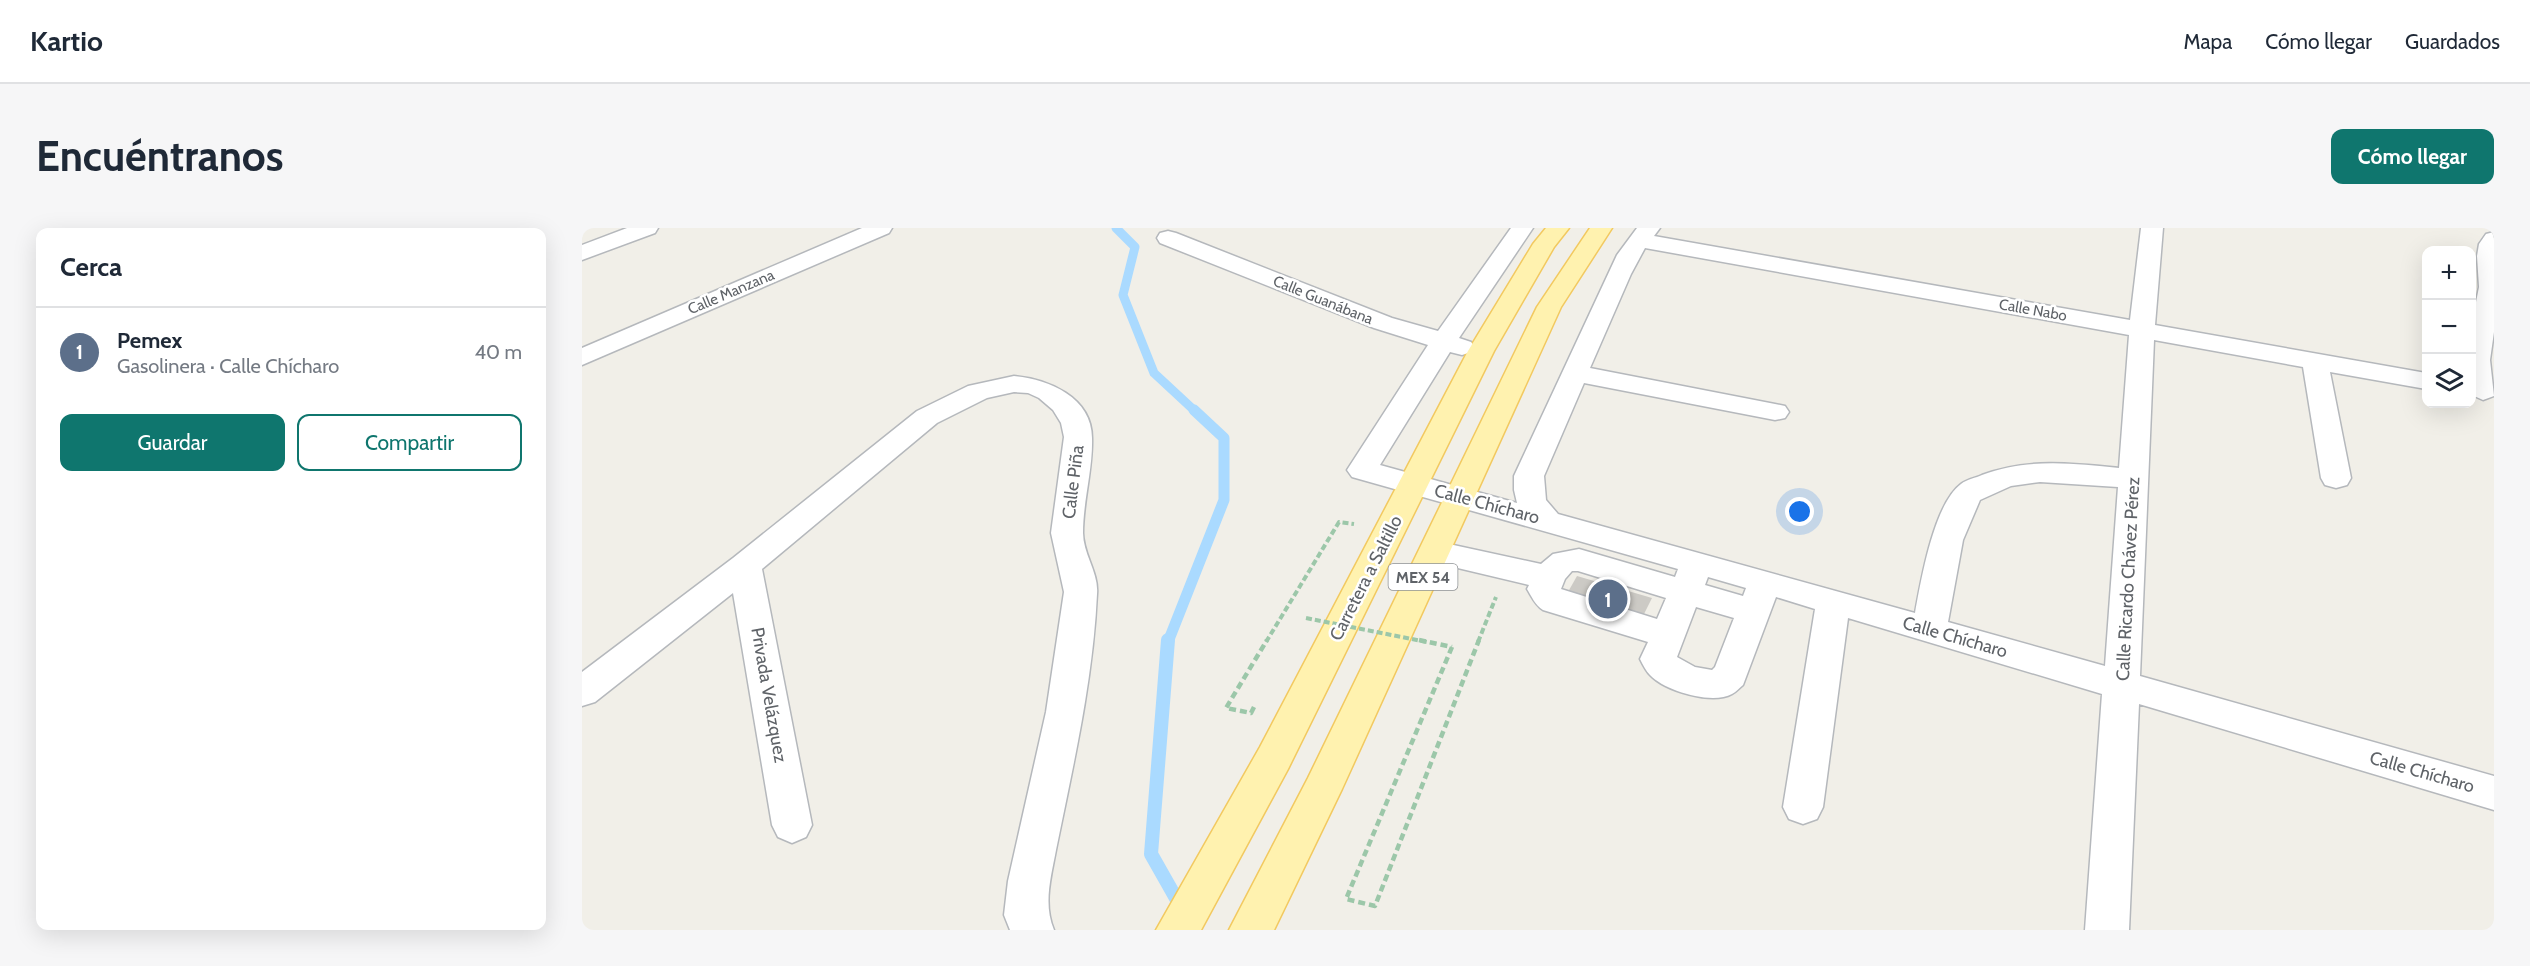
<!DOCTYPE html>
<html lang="es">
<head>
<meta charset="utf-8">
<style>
	body { margin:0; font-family:Cabin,sans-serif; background:#f6f6f7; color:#1f2937 }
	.controls { position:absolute; right:18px; top:18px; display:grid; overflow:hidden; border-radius:12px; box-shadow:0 6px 24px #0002 }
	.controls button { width:54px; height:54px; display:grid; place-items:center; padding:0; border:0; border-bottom:2px solid #e0e1e3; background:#fff; color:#1f2937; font:30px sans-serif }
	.you { position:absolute; left:1218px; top:284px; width:21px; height:21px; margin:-15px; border:4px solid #fff; border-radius:50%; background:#1a73e8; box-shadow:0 0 0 9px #1a73e833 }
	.badge { display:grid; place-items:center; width:39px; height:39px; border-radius:50%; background:#0f766e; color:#fff; font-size:20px; font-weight:700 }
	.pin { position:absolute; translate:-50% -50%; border:3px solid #fff; box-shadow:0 2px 6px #0006 }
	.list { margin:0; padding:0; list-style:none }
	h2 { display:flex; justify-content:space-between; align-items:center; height:78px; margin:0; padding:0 24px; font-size:26px }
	h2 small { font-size:20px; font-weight:400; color:#747a83 }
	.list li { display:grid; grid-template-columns:39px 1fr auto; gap:18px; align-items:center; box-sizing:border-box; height:90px; padding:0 24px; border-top:2px solid #e0e1e3 }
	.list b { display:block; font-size:22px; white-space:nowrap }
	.list p { margin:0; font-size:20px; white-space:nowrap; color:#747a83 }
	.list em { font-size:20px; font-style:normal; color:#747a83 }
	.actions { display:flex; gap:12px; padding:18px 24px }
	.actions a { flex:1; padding:14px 0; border:2px solid #0f766e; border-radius:12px; text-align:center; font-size:21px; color:#0f766e }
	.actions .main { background:#0f766e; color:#fff }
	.icon { flex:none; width:33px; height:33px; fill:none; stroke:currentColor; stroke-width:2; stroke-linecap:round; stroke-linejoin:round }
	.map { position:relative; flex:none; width:1912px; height:702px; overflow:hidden; border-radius:12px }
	header { display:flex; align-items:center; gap:36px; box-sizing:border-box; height:84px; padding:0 30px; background:#fff; border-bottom:2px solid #e0e1e3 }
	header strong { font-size:28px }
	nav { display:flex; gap:33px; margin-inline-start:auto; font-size:21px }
	.intro { display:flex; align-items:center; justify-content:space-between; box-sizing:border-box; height:144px; padding:0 36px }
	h1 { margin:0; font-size:42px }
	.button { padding:15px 27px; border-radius:12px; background:#0f766e; color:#fff; font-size:21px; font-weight:700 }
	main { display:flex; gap:36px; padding:0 36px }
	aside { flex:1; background:#fff; border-radius:12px; box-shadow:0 6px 24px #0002 }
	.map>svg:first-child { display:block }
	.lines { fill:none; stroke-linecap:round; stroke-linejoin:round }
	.stream-far2 { stroke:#aadaff; stroke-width:9 }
	.stream-far1 { stroke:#aadaff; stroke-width:11 }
	.stream { stroke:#aadaff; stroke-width:14 }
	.building { fill:#cccac5 }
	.minor-casing { stroke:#b5b8bc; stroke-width:3 }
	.major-casing { stroke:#f2c960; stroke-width:3 }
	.path-far1 { stroke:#9cc7a9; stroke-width:4; stroke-dasharray:6 3; stroke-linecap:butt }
	.path { stroke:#9cc7a9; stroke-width:4.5; stroke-dasharray:7 4; stroke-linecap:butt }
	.minor { fill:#fff; fill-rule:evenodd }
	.major { fill:#fff2af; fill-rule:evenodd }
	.path-bridge-far1 { stroke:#9cc7a9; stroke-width:4; stroke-dasharray:6 3; stroke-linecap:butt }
	.path-bridge { stroke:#9cc7a9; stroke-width:4.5; stroke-dasharray:7 4; stroke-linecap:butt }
	.labels { text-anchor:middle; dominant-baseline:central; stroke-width:5; stroke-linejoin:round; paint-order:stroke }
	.far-street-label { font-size:15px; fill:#5f6368; stroke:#fff }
	.shield { fill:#fff; stroke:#8f9295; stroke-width:1.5 }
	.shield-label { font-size:16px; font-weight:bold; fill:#5f6368 }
	.street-label { font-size:18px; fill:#5f6368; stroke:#fff }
</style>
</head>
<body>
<header>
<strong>Kartio</strong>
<nav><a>Mapa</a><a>Cómo llegar</a><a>Guardados</a></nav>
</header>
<div class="intro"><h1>Encuéntranos</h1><a class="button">Cómo llegar</a></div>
<main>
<aside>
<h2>Cerca<small></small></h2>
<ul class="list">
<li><span class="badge" style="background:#5c6f8a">1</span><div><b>Pemex</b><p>Gasolinera · Calle Chícharo</p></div><em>40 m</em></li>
</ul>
<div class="actions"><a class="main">Guardar</a><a>Compartir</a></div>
</aside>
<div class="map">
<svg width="1912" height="702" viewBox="0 0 1912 702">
	<rect width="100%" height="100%" fill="#f1efe8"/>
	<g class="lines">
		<path class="stream-far2" d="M534,0L553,19L541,67L572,145L614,184"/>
		<path class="stream-far1" d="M586,414L642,272V210L612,182"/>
		<path class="stream" d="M586,412L569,626L612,702"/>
	</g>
	<path class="building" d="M995,348L1070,370L1058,394L982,371Z"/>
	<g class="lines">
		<defs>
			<path id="minor" d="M45,0H76L73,5L0,32V17Z
				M280,0H310L307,5L0,137V120Z
				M929,0H951L877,110L889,114L893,119L889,124L880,127L868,124L798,237L935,275L932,262V248L1035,27L1055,0H1078L1072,8L1548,92L1559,0H1581L1573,97L1844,145V161L1748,144L1769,250L1765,257L1754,260L1743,257L1739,250L1721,139L1572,112L1558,448L1912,548V582L1557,476L1547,702H1503L1520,466L1266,390L1241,579L1235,591L1221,596L1207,591L1201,579L1233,381L1194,369L1161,457C1157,460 1154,464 1150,466C1130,477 1083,463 1068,447C1064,443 1061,437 1058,431L1066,414L961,382C953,377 950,369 945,361L947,357L842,332L837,324L842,316L853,313L959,336L971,326L997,321L1093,349L1096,341L770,249L765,242L846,117L792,100L578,15L575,10L578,5L586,3L594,5L810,90L856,103ZM1063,20L1547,107L1537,240C1490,235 1445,230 1400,247C1394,250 1385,251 1379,256C1352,276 1339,352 1333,385L976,286L964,272L962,248L1002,155L1193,192L1203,190L1207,184L1203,178L1193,176L1008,140L1049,46ZM1458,254L1536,259L1523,438L1366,394L1381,312L1398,272L1429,258ZM990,343H996L1084,370L1075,391L979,361L983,351ZM1126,349L1164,360L1161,368L1123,357ZM1114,379L1152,390L1133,439L1130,442L1113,439L1095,429Z
				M1912,4V104L1908,132L1912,168L1901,172L1890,167V94L1897,59L1895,28L1897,16L1904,6Z
				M432,148C466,151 510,169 510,210C511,241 501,273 501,305C501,326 517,345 515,366C511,453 491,538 474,622C469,649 461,676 472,702H428L422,687L426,653L464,484L482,364L469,305L482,209L479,195L471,182L457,170L446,165L432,164L405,170L355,195L180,341L230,597L224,609L210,615L196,609L190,597L151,365L13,474L0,478V444L151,330L335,183L386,158Z"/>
			<path id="major" d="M964,0H987L972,19L912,123L706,541L619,702H574L678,519L886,123L951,16Z
				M1008,0H1030L979,79L760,561L692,702H647L726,550L955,79Z"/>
		</defs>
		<use href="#minor" class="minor-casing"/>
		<use href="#major" class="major-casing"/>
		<path class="path-far1" d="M684,414L757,294L772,296
			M896,414L914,369"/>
		<path class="path" d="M870,419L764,671L793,678L897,412
			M672,479L669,485L644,480L685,412"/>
		<use href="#minor" class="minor"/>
		<use href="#major" class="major"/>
		<path class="path-bridge-far1" d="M724,390L845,414"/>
		<path class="path-bridge" d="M837,412L870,419"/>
	</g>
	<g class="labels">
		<g class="far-street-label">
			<text transform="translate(149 64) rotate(-23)">Calle Manzana</text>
			<text transform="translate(741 72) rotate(22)">Calle Guanábana</text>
			<text transform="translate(1451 82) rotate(10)">Calle Nabo</text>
		</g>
		<rect class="shield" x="806.5" y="336" width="69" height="26" rx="4.5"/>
		<g class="shield-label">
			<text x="841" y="349">MEX 54</text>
		</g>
		<g class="street-label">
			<text transform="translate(491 254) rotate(-83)">Calle Piña</text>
			<text transform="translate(905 276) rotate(15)">Calle Chícharo</text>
			<text transform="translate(784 350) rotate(-63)">Carretera a Saltillo</text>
			<text transform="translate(1546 351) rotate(-87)">Calle Ricardo Chávez Pérez</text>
			<text transform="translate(1373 409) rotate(16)">Calle Chícharo</text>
			<text transform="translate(187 467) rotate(80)">Privada Velázquez</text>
			<text transform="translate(1840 544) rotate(16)">Calle Chícharo</text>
		</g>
	</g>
</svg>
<div class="controls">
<button>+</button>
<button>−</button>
<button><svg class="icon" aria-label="layers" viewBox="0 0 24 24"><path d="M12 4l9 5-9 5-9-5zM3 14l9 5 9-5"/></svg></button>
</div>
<div class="you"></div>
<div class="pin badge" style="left:1026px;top:371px;background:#5c6f8a">1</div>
</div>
</main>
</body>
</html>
